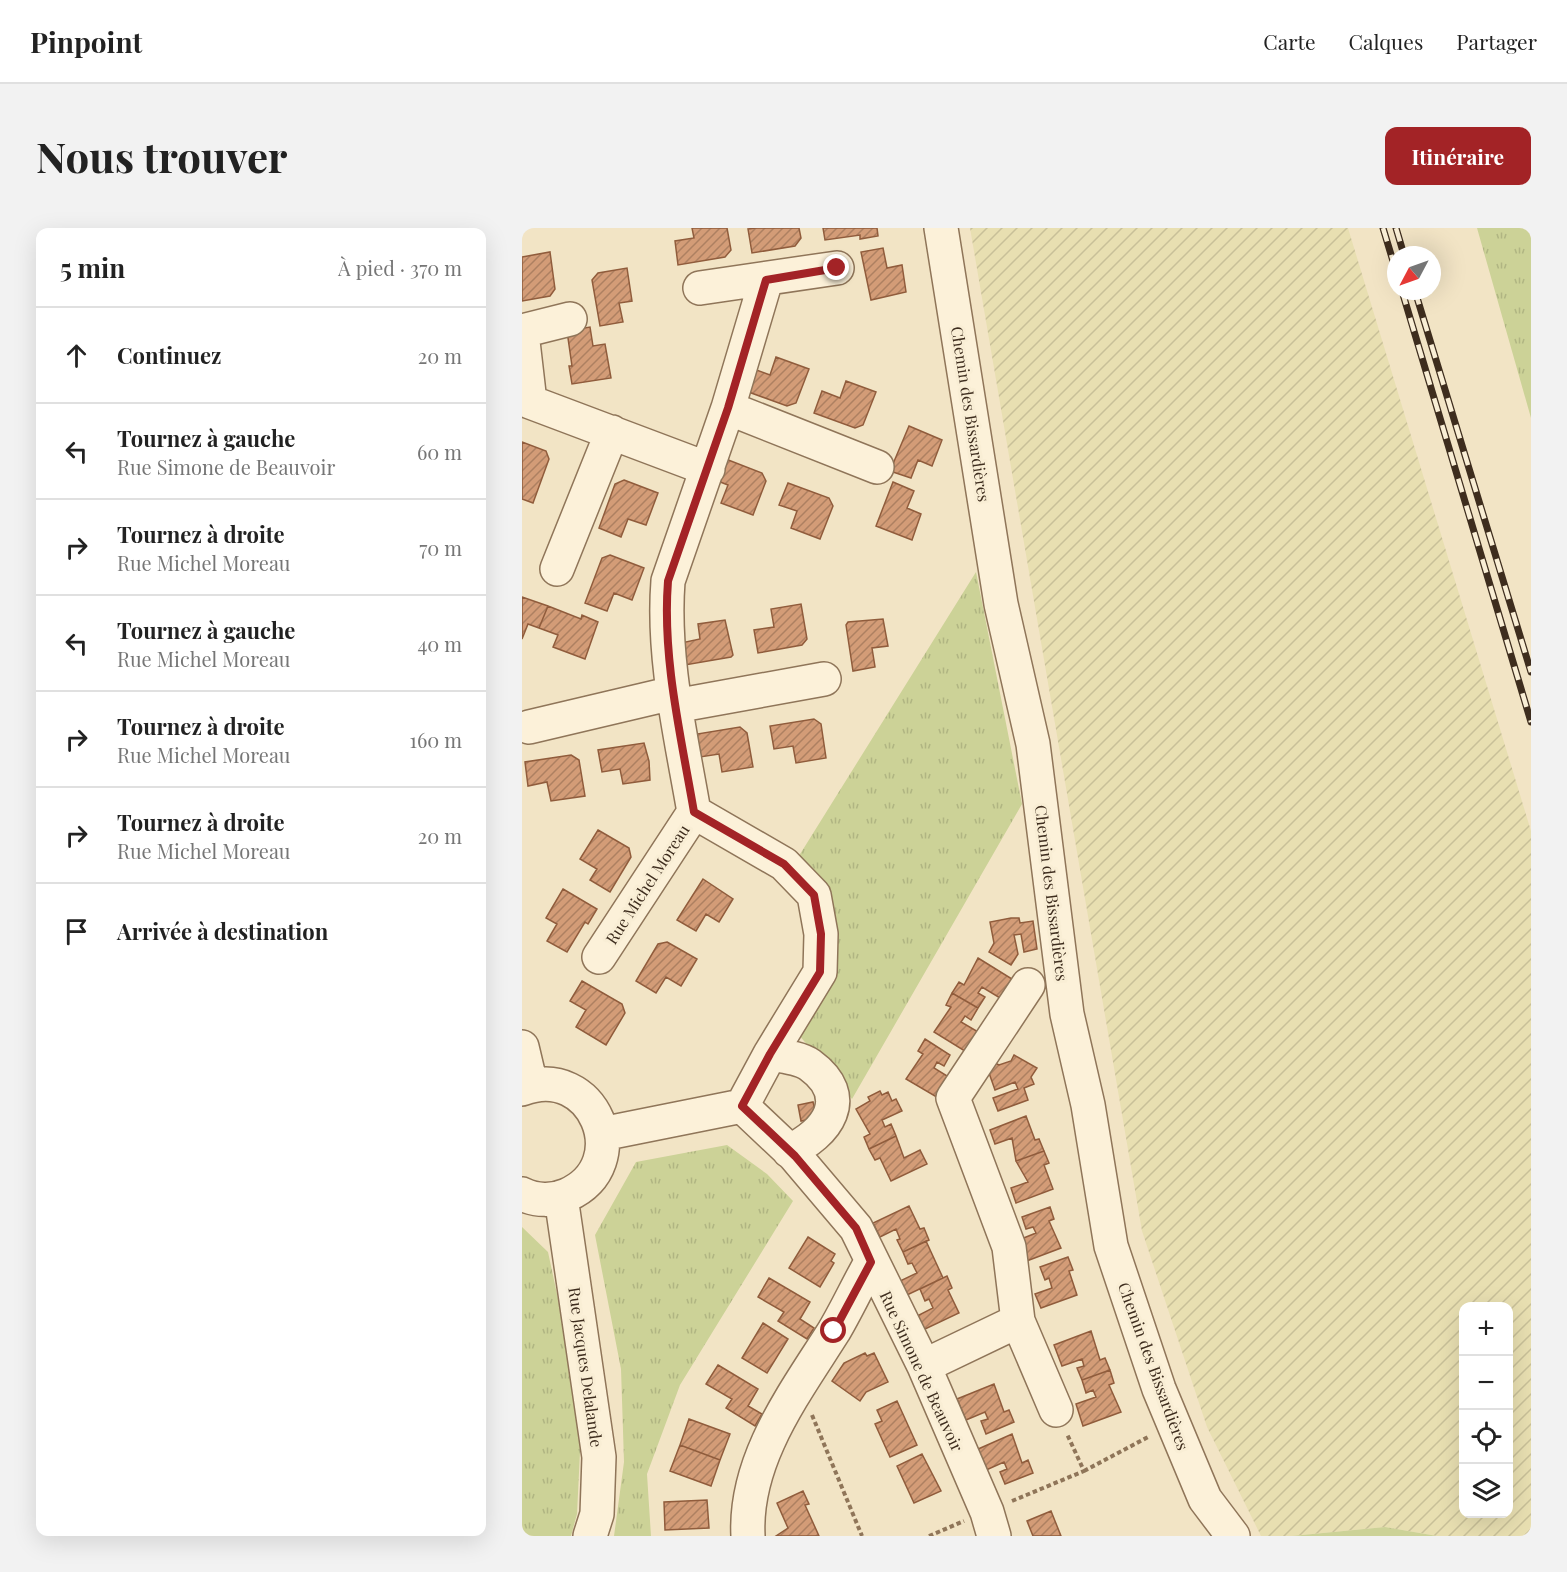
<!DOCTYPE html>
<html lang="fr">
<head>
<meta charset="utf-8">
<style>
	body { margin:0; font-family:"Playfair Display",serif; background:#f2f2f2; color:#222 }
	.controls { position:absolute; right:18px; bottom:18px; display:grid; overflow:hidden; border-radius:12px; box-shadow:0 6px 24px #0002 }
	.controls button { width:54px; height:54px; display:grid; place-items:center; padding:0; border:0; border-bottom:2px solid #e0e0e0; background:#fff; color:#222; font:30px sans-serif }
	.compass { position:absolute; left:865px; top:18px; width:54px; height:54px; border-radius:50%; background:#fff; box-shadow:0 6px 24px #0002; rotate:229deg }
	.stop { position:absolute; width:18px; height:18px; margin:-14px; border:4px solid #a32326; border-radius:50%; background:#fff }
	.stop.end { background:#a32326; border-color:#fff; box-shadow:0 2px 6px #0008 }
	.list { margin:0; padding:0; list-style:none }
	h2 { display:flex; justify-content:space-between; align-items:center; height:78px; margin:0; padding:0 24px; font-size:26px }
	h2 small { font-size:20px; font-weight:400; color:#767676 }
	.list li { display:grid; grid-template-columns:39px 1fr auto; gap:18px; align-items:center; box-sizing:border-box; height:96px; padding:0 24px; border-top:2px solid #e0e0e0 }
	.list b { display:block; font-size:22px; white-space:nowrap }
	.list p { margin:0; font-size:20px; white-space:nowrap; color:#767676 }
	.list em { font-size:20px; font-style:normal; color:#767676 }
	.icon { flex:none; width:33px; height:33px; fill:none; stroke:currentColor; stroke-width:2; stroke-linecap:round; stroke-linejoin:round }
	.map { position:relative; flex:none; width:1009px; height:1308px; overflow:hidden; border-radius:12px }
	header { display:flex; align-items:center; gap:36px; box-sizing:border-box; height:84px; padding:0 30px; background:#fff; border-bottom:2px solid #e0e0e0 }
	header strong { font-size:28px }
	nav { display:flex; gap:33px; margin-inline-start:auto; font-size:21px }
	.intro { display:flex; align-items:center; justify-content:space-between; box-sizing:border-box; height:144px; padding:0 36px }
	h1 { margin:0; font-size:42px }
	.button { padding:15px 27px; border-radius:12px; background:#a32326; color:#fff; font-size:21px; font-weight:700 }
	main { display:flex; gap:36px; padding:0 36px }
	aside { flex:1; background:#fff; border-radius:12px; box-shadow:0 6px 24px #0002 }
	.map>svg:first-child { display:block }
	.farmland { fill:url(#farmland-furrows); fill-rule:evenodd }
	.grass { fill:url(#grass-tufts) }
	.building { fill:url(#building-hatch); stroke:#905c3c; stroke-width:1.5 }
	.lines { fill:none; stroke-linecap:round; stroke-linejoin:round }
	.minor-casing { stroke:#8f7559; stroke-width:36 }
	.path { stroke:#8f7559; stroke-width:4; stroke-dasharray:4.5 3; stroke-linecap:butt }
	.minor { stroke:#fcf1d9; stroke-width:33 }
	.rail-casing { stroke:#3e2d1e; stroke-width:7 }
	.rail { stroke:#f9eed5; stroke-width:4.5; stroke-dasharray:14; stroke-linecap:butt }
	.route { stroke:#a32326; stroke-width:8 }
	.labels { text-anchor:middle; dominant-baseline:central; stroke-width:6; stroke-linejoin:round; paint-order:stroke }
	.street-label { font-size:16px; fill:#3e2d1e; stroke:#f9eed5 }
</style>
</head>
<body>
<header>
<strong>Pinpoint</strong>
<nav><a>Carte</a><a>Calques</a><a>Partager</a></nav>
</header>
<div class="intro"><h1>Nous trouver</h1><a class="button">Itinéraire</a></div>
<main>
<aside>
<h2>5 min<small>À pied · 370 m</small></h2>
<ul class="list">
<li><svg class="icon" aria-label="ahead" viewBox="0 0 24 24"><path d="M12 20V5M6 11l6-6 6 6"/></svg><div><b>Continuez</b></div><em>20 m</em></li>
<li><svg class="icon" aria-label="left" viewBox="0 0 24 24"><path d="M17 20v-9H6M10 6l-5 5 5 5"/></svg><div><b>Tournez à gauche</b><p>Rue Simone de Beauvoir</p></div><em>60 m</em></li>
<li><svg class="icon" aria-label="right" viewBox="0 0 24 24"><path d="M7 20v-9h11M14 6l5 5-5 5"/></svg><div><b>Tournez à droite</b><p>Rue Michel Moreau</p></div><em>70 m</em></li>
<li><svg class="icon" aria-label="left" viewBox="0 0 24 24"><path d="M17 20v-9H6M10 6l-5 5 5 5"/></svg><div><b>Tournez à gauche</b><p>Rue Michel Moreau</p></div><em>40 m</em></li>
<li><svg class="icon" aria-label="right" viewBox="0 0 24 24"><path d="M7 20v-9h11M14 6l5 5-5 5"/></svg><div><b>Tournez à droite</b><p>Rue Michel Moreau</p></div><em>160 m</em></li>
<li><svg class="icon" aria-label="right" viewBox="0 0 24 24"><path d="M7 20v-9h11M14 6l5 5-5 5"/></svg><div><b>Tournez à droite</b><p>Rue Michel Moreau</p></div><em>20 m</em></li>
<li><svg class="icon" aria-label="arrive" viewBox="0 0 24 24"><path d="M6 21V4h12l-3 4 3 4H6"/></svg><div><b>Arrivée à destination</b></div></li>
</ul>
</aside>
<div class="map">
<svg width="1009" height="1308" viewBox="0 0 1009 1308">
	<defs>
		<pattern id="farmland-furrows" width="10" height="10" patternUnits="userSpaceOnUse" patternTransform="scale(1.5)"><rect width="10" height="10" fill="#e8dfb1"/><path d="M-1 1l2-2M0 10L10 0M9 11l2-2" fill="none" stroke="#c8c098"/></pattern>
		<pattern id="grass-tufts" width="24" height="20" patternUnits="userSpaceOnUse" patternTransform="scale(1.5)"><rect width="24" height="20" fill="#ccd297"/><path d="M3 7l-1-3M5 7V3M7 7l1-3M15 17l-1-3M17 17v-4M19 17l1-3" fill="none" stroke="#b0b582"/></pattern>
		<pattern id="building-hatch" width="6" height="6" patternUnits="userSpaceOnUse" patternTransform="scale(1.5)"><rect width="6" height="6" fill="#d39c77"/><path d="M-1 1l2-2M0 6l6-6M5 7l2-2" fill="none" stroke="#ad8061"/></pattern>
	</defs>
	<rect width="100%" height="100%" fill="#f2e4c5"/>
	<path class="farmland" d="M448,0H826L1009,603V1308H915L863,1299L770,1308H739L685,1199L620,1003ZM942,1078H987V1286H942Z"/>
	<path class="grass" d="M955,0H1009V190Z
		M454,344L500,576L330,871L277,807L310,743L275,631Z
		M205,917L245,946L271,973L158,1157L125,1246L129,1308H92L102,1234L99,1141L73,1007L114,934Z
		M0,999L26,1024L60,1183L55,1286L49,1308H2L0,1302Z
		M863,1299L915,1308H770Z"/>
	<path class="building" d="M170,0H205L209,22L203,29L156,37L153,13L172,10Z
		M234,0H277L279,10L273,18L230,25L226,1Z
		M301,0H355L356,8L338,11V7L303,12Z
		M361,20L365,40L380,37L384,64L349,72L339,24Z
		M28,24L33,61L28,68L0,73V29Z
		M105,40L110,73L97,75L101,94L78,98L70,52L76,45Z
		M68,99L71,118L83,116L89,150L50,156L47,138H50L45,103Z
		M254,129L287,141L274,175L265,178L221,162L229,140L248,147Z
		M324,153L354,164L341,197L333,200L292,185L300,163L318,170Z
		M387,198L420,212L410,238L396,232L389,250L368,243Z
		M0,214L24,223L27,231L11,275L0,271Z
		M196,228L240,245L244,253L231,287L199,275L206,257L188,250Z
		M102,252L136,265L124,297L106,291L99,309L77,300L93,256Z
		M371,254L392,263L385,280L399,286L390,312L354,298Z
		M266,255L307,270L311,278L298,311L269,300L275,283L257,277Z
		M88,327L122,340L110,372L92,365L85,383L63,375L80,330Z
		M0,369L26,378L17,400L6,396L0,411Z
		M279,376L285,411L280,417L236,425L232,402L252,399L249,381Z
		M26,378L59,391L60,387L76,394L63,431L31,419L36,407L17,400Z
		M361,391L366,418L350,420L353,439L331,443L324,397L326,394Z
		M203,392L211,427L209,429L163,437L159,415L178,411L176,396Z
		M292,491L299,496L304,530L274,535L271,518L252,521L248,498Z
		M218,499L225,505L231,539L200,544L197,526L178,529L175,506Z
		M122,515L127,533L128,552L101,556L98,541L80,544L76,522Z
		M49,527L57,532L63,568L29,573L25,554L6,558L3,534Z
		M76,602L107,620L109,629L88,664L68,652L75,641L58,631Z
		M181,651L211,671L197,694L184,686L174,703L155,692Z
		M41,661L75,681L66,696L63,694L45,724L25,713L35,696L24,690Z
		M489,690H497L498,695L511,693L515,721L502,724L499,706L492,707L496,726L489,737L467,724L472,715L468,694Z
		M145,714L175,731L159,758L144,749L134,765L114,753L136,716Z
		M456,730L490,751L478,770L460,759L456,765L463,769L456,780L430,765L437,754L442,757Z
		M60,753L100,776L103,785L84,817L54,799L64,782L48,773Z
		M430,765L456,780L449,792L443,788L439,794L458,805L446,825L412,804L429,779L424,777Z
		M403,811L428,827L422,838L415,834L412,840L430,851L418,871L384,851L401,826L396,823Z
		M492,827L515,840L509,849L512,856L502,860L506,872L476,883L471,870L496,861L493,854L473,862L466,842L471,834L477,837L489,833Z
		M358,863L360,867L366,864L370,873L374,871L380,883L360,892L363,899L369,896L374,908L347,921L342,909L348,906L334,881L348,873L346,869Z
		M291,874L295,890L279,893L276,877Z
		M504,888L513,912L517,911L522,923L494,933L490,910L473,916L468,902Z
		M374,908L382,930L398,922L405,936L369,953L358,930L353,932L347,921Z
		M522,923L527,935L522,937L531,961L494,975L489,960L506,954L494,933Z
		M387,978L398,1001L402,1000L407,1012L381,1024L375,1012L378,1011L374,1001L358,1009L351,995Z
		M528,979L532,991L527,993L539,1020L502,1034L494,1013L514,1005L511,999L504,1001L500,989Z
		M286,1009L313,1026L309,1033L312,1035L298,1059L267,1040Z
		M404,1013L421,1050L385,1067L378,1053L395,1045L390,1035L386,1036L381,1024Z
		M546,1029L551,1042L547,1043L555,1067L519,1080L513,1066L530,1060L527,1050L523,1052L518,1039Z
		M425,1048L430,1060L426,1062L437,1085L401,1102L395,1088L411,1080L407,1071L403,1073L398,1061Z
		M247,1050L288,1074L278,1091L292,1100L285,1111L256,1093L262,1084L236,1069Z
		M241,1095L266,1111L245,1145L220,1130Z
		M569,1103L578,1132L583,1130L588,1142L560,1152L555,1140L562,1138L560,1131L540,1138L532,1117Z
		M343,1125L345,1128L352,1125L366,1154L344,1164L338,1173L310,1153L322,1135Z
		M196,1137L236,1161L226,1178L240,1186L233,1198L204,1180L210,1171L184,1156Z
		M588,1142L592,1155L587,1157L599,1184L561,1198L554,1176L574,1169L571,1162L564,1165L560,1152Z
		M472,1156L482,1184L487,1182L492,1194L464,1206L459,1193L466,1191L463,1184L444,1192L435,1171Z
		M375,1173L395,1217L368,1229L353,1196L360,1193L355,1182Z
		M167,1191L208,1206L198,1232L158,1217Z
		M490,1206L500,1235L506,1232L511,1245L483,1256L478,1244L485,1241L482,1234L462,1243L454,1222Z
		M158,1217L198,1232L189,1258L148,1243Z
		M400,1226L419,1263L392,1275L375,1238Z
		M281,1263L287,1276L283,1277L297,1308H254L266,1300L255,1275Z
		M185,1272L187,1300L143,1302L142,1274Z
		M529,1283L539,1308H511L505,1293Z"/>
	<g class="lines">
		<defs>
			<path id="minor" d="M419,0L479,376L511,516L545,786L566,877L589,1018L637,1161L683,1271L711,1308
				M178,60L315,40
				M0,103L48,91
				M0,105L8,174L186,241
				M206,180L355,239
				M35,341L90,204
				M153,478L302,451
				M7,499L151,465
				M77,729L172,584
				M506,757L431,870L487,1019L496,1093L534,1182
				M0,819L9,857
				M248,826C260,828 278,830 288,837C332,869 305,906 267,923
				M0,861C71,833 115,936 45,967C31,973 14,973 0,966
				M220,878L273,928L334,1000L402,1138L465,1284L472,1308
				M80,906L220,878L248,826L298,744L299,706L292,667L262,636L172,584C159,508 140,430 146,353L206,180L244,52
				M39,969L77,1229L75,1286L68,1308
				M402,1138L496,1093
				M226,1308C222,1231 273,1165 312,1103C325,1081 336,1057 349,1034"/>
		</defs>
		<use href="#minor" class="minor-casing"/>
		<path class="path" d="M290,1187L340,1308
			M562,1243L628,1208
			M490,1273L562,1243L545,1206
			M407,1308L442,1293"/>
		<use href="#minor" class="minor"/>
		<defs>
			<path id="rail" d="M861,0L874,43
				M874,0L882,27
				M880,63L1009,494
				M893,63L1009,444"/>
		</defs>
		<use href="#rail" class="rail-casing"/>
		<use href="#rail" class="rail"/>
	</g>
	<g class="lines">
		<path class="route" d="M312,1103L349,1034L334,1000L273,928L220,878L248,826L298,744L299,706L292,667L262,636L172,584C159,508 140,430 146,353L206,180L244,52L315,40"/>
	</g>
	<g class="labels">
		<g class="street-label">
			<text transform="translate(449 186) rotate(81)">Chemin des Bissardières</text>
			<text transform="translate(125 656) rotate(-57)">Rue Michel Moreau</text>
			<text transform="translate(530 665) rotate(83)">Chemin des Bissardières</text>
			<text transform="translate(632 1138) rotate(70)">Chemin des Bissardières</text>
			<text transform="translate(64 1139) rotate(82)">Rue Jacques Delalande</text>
			<text transform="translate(400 1143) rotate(65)">Rue Simone de Beauvoir</text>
		</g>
	</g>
</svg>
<div class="controls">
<button>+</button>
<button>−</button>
<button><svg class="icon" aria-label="locate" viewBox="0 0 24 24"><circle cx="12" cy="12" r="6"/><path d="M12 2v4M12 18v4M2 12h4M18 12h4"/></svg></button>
<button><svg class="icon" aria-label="layers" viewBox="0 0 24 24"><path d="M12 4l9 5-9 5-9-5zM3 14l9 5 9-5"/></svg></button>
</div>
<svg class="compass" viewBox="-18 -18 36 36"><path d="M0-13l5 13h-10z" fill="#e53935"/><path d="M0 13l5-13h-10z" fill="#767676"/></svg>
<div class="stop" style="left:312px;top:1103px"></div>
<div class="stop end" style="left:315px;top:40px"></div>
</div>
</main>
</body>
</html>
